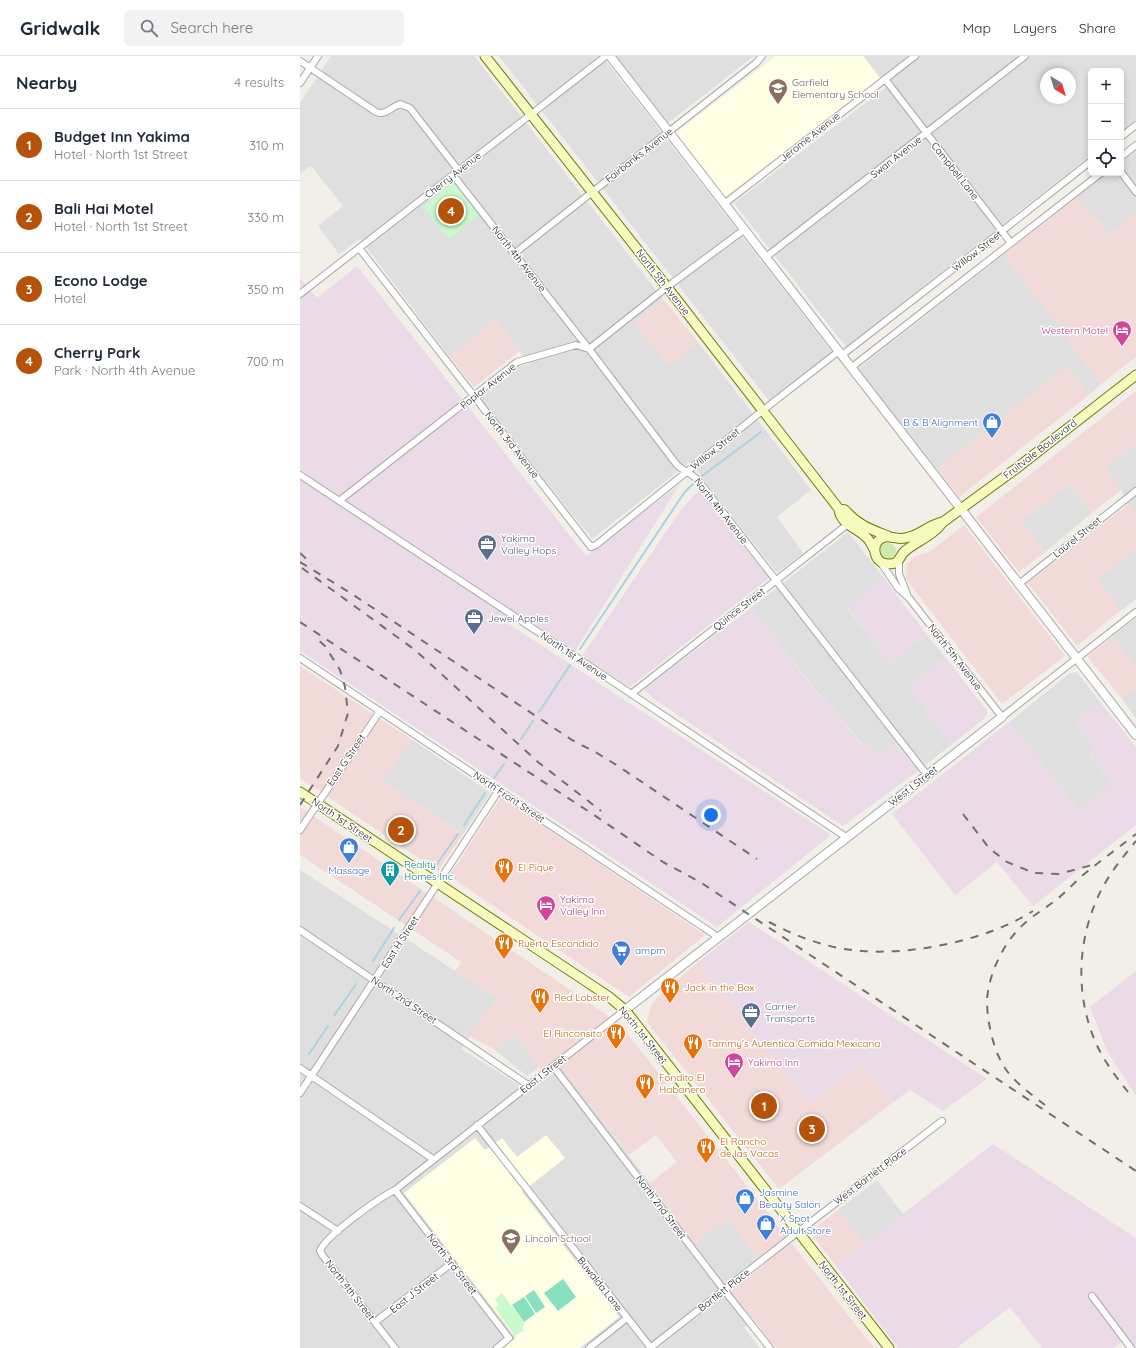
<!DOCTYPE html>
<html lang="en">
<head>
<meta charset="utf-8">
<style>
	body { margin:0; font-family:Quicksand,sans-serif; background:#f2f2f3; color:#1f2937 }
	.controls { position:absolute; right:12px; top:12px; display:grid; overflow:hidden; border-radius:6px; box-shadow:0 2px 6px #0003 }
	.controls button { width:36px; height:36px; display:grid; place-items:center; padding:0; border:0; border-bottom:1px solid #e0e1e3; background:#fff; color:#1f2937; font:20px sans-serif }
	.compass { position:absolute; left:740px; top:12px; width:36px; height:36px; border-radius:50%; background:#fff; box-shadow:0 2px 6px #0003; rotate:142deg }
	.you { position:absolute; left:411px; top:759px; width:14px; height:14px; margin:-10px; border:3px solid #fff; border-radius:50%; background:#1a73e8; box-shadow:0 0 0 6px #1a73e833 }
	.badge { display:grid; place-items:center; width:26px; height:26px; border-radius:50%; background:#b45309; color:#fff; font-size:13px; font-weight:700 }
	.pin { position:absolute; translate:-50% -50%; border:2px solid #fff; box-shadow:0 1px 4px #0006 }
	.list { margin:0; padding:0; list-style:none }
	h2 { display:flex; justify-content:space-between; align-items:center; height:52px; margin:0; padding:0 16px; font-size:17px }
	h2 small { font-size:13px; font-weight:400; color:#747a83 }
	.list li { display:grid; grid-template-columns:26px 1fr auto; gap:12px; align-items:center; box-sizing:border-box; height:72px; padding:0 16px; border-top:1px solid #e0e1e3 }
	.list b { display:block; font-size:15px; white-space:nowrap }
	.list p { margin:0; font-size:13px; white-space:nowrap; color:#747a83 }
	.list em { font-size:13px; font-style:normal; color:#747a83 }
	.icon { flex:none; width:22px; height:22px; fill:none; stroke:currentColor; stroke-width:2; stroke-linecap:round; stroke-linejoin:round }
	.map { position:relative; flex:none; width:836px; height:1292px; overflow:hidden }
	header { display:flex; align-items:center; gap:24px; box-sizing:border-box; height:56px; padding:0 20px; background:#fff; border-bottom:1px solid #e0e1e3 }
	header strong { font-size:19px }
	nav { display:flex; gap:22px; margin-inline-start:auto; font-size:14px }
	.search { width:280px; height:36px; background:#f2f2f3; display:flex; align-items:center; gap:10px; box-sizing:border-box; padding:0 14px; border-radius:6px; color:#747a83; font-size:15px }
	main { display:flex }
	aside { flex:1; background:#fff }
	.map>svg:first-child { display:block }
	.residential { fill:#e0dfdf; fill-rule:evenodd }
	.commercial { fill:#f2dad9 }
	.industrial { fill:#ebdbe8 }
	.education { fill:#ffffe5 }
	.grass { fill:#cdebb0 }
	.park { fill:#c8facc }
	.pitch { fill:#88e0be }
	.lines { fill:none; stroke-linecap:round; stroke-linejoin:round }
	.stream { stroke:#aad3df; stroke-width:2 }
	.minor-casing { stroke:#a9a9a9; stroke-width:8 }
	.tertiary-casing { stroke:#a9a9a9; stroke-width:10 }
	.secondary-casing { stroke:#707d05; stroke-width:11 }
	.minor { stroke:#fff; stroke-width:6 }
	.tertiary { stroke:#fff; stroke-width:8 }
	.secondary { stroke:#f7fabf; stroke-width:9 }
	.rail { stroke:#707070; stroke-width:2; stroke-dasharray:8 8; stroke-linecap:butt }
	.labels { text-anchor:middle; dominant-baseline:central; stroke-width:3; stroke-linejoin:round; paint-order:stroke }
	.education-label { font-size:10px; fill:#785e54; stroke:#fff; text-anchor:start }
	.street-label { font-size:10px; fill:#222; stroke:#fff }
	.hotel-label { font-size:10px; fill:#b23c85; stroke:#fff; text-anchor:start }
	.shop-label { font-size:10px; fill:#366cbe; stroke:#fff; text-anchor:start }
	.service-label { font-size:10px; fill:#4e5e75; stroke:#fff; text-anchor:start }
	.culture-label { font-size:10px; fill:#0d838f; stroke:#fff; text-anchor:start }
	.food-label { font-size:10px; fill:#c56008; stroke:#fff; text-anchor:start }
</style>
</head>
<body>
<header>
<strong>Gridwalk</strong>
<div class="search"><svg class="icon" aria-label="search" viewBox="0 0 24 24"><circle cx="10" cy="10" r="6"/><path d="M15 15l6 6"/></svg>Search here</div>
<nav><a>Map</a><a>Layers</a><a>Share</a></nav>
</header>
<main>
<aside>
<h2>Nearby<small>4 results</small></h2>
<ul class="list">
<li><span class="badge">1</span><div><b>Budget Inn Yakima</b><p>Hotel · North 1st Street</p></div><em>310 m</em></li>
<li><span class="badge">2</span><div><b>Bali Hai Motel</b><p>Hotel · North 1st Street</p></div><em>330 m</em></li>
<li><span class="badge">3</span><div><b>Econo Lodge</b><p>Hotel</p></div><em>350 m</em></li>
<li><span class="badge">4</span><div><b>Cherry Park</b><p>Park · North 4th Avenue</p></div><em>700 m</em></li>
</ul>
</aside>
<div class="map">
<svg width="836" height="1292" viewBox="0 0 836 1292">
	<rect width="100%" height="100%" fill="#f2efe9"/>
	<path class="residential" d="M31,0H174L363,243L334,266L369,309L398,286L511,434L477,461L503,497L477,517L390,406L292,483L179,341L219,310L230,308L196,264L149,300L60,183L39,198L18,170L43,150L11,110L0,118V47Z
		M199,0H302L532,296L469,345Z
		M316,0H454L368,67Z
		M563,0H836V64L821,75V15H791V99L546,291L434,147L585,32L580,22ZM746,18H770V42H746Z
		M836,94V157L809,179L794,160L791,162L776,142L807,117H821V106Z
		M703,199L759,269L771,288L801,328L789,339L767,310L637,413L558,313Z
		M836,388V457L828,448L821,434L804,413Z
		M769,428L792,457L745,496L721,465Z
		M548,476L584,522L547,552L591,607L627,579L645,601L608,631L652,688L618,715L596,687L578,700L568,688L564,691L525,642L523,643L451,552Z
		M836,492V543L821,554L797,523Z
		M836,562V611L812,581Z
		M777,616L800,646L774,666L795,693L789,698L813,728L779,754L709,666L770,617Z
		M836,632V663L822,643Z
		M111,683L191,737L163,778L82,725Z
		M0,814L197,942L161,993L229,1035L262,1011L395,1187L429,1162L459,1203L427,1229L452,1263L444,1272L460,1292H0Z
		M215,979L239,1011L227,1020L194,993Z
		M577,1124L603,1158L565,1188L538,1154Z"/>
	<path class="commercial" d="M776,142L791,161L793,160L809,179L836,157V301L801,328L771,288L759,269L703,199Z
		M363,243L398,286L369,309L334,266Z
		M195,263L220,295L174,331L149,300Z
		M767,310L789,339L659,441L637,413Z
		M836,335V388L804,413L821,434L792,457L769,428L721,465L745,496L719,516L676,461Z
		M828,448L836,457V492L797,523L821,554L777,590L728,527Z
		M664,469L765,600L702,648L606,523L607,508L616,500L629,496Z
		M812,581L836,611V632L822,643L787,600Z
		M0,610L111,683L82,725L163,778L138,815L0,722Z
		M201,741L405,879L329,941L149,820Z
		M0,751L319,967L574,1292H476L431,1235L464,1209L429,1162L395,1187L350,1127L377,1106L356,1079L329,1099L262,1011L247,1022L215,979L194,993L169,980L197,942L155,915L161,906L0,799Z
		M398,906L509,1048L561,1009L592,1047L479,1133L347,966L351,949L364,935Z
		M538,1154L565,1188L536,1210L510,1176Z"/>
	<path class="industrial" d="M57,210L286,500L380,428L275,595L216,556L204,565L531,779L417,871L0,595V222L17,242Z
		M399,434L469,522L330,631L282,600L380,455Z
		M584,522L627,579L591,607L547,551Z
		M451,552L522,643L525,642L563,691L568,688L578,700L595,687L618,715L543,770L354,643L344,633Z
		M645,601L688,656L684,663L652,688L608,631Z
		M800,646L836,691V769L733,850L697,806L655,839L592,758L709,666L779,754L813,728L789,697L795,693L774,666Z
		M449,866L687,1023L643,1055L610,1034L592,1047L561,1009L509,1048L398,906Z
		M836,915V1040L807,995L790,951Z
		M693,1088L836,1182V1292H834L826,1282L814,1292H742L710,1251L657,1292H598L536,1210Z"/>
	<path class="education" d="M476,0H563L580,22L425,141L376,77Z
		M246,1079L265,1102L222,1136L319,1261L280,1292H205L204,1291L216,1282L104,1137L175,1082L185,1094L202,1082L217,1101Z"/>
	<path class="grass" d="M580 495a8 8 0 1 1 16 0a8 8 0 1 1-16 0Z"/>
	<path class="park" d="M153,126L179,159L149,183L123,151Z
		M202,1237L225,1268L222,1271L224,1274L215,1280L195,1252L199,1249L195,1243Z"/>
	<path class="pitch" d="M263,1223L276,1241L258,1255L244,1237Z
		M234,1234L245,1251L236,1257L225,1240Z
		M224,1241L235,1258L224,1266L212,1249Z"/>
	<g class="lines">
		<path class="stream" d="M402,420L461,376
			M280,593L384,437L394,427
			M239,656L270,609
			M221,683L233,665
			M194,722L204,708
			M164,769L185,737
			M137,808L158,778
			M99,864L120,835
			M73,905L94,872
			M34,960L56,928
			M9,998L28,970"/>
		<defs>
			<path id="minor" d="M0,5L76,56C86,60 91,51 100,48L110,52L159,115
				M585,23L711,187
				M0,27L18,0
				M821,81L836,69
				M821,101L836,89
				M821,116L836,136
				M153,119L289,293L377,409C384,415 392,418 398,424L627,719
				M424,148L615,0
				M59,192L291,491L296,489L462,355L539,295
				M215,197L456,7L462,0
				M466,201L725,0
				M0,238L306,0
				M542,299L702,175L791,105
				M552,311L801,117
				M0,419L273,599L546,781
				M39,445L217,306L276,289L289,293L367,231L445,173
				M599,504V518L607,538
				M581,507L598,532L609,542L702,661L836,556
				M719,528L836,435
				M0,602L418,881
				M331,638L548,468
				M0,774L80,655
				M0,874L228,1029
				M253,1010L424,1234L470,1292
				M0,1012L133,1103
				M0,1037L199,734
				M177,1069L351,1292
				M95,1134L209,1282L197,1292
				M0,1150L38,1175
				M792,1240L831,1292
				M75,1266L152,1207
				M95,1292L23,1200L20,1195C25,1180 79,1142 95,1134L325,954
				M289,1292L327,1262
				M350,1292L498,1176L642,1065"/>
			<path id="tertiary" d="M310,0L836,679
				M325,954L702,661"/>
			<path id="secondary" d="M185,0L367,231L539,453C540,468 557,472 566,481C570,484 572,490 575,495
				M539,453L545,454C558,469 570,473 588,480
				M643,466C630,468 622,478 609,481C606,482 601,483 597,482C592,482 588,479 582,482C570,488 574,508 588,508C591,508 594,508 597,506C600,503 601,499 604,496C616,485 632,481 643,466L717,412L836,319
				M0,736L308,940L325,954L589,1292"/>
		</defs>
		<use href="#minor" class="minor-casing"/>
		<use href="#tertiary" class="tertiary-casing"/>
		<use href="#secondary" class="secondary-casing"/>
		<use href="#minor" class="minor"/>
		<use href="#tertiary" class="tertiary"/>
		<use href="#secondary" class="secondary"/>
		<path class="rail" d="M0,497L12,508
			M0,506L52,538L272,684L297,697L318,710L457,803
			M2,512L115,594L238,706L301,755
			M0,566L294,759L363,806L400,826L836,1115
			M0,749L38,690L48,657L45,631L40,614L25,590L14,580
			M663,758L689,792L707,806L734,817L759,818L792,809
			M469,866C497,881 529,893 562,895C614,899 688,884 733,855
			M828,1036C816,1021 803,1004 795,985C776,940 777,888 797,843C806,822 821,803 836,785
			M745,1049C732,1039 717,1028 707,1015C694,998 687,966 687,945C688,922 700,894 716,876C727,863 743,854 756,844C766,836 774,827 783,819C800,805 818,792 836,778"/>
	</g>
	<defs>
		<symbol id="school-pin" viewBox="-11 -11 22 30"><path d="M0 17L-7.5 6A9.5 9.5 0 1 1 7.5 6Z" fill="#8d6e63" stroke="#fff"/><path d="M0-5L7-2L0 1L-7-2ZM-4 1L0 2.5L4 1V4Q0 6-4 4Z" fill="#fff"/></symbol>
		<symbol id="hotel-pin" viewBox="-11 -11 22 30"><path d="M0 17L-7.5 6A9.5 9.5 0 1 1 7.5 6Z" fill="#d1479c" stroke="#fff"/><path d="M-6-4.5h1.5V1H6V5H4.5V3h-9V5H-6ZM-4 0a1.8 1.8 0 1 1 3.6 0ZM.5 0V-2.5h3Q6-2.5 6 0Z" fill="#fff"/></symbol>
		<symbol id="shop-pin" viewBox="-11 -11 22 30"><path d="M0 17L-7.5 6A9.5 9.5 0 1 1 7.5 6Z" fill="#3f7fe0" stroke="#fff"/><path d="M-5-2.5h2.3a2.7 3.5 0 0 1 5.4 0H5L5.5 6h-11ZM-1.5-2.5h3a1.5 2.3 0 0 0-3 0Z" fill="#fff"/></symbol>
		<symbol id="office-pin" viewBox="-11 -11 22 30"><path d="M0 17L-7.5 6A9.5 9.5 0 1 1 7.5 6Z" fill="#5c6f8a" stroke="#fff"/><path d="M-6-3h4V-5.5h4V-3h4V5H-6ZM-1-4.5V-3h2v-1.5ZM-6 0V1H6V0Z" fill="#fff"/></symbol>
		<symbol id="restaurant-pin" viewBox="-11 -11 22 30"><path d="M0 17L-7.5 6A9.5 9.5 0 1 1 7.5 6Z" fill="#e8710a" stroke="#fff"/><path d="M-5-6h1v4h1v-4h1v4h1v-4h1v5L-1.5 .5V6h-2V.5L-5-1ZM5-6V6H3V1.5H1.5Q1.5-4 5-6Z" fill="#fff"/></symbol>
		<symbol id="building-pin" viewBox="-11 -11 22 30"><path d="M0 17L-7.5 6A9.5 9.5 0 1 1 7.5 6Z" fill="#0f9aa8" stroke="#fff"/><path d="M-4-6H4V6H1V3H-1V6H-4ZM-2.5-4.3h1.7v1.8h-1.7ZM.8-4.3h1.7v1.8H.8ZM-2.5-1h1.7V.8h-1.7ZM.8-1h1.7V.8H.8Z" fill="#fff"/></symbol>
		<symbol id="supermarket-pin" viewBox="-11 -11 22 30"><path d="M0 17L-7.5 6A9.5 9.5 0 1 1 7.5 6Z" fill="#3f7fe0" stroke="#fff"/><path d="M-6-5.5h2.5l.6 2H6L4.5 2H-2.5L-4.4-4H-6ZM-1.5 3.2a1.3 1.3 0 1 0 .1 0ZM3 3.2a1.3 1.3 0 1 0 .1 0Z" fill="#fff"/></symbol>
	</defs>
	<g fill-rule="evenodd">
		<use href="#school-pin" x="467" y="21" width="22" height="30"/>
		<use href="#hotel-pin" x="811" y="263" width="22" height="30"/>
		<use href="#shop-pin" x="681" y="355" width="22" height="30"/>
		<use href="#office-pin" x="176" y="477" width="22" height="30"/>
		<use href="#office-pin" x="163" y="551" width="22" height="30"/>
		<use href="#shop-pin" x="38" y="780" width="22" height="30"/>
		<use href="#restaurant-pin" x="193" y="800" width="22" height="30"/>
		<use href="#building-pin" x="79" y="803" width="22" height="30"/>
		<use href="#hotel-pin" x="235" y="838" width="22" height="30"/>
		<use href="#restaurant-pin" x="193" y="876" width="22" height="30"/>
		<use href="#supermarket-pin" x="310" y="883" width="22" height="30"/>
		<use href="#restaurant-pin" x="359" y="920" width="22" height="30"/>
		<use href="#restaurant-pin" x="229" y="930" width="22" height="30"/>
		<use href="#office-pin" x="440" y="945" width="22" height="30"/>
		<use href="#restaurant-pin" x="305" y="966" width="22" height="30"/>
		<use href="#restaurant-pin" x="382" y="976" width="22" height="30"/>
		<use href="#hotel-pin" x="423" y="995" width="22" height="30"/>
		<use href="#restaurant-pin" x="334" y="1016" width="22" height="30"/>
		<use href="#restaurant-pin" x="395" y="1080" width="22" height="30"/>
		<use href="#shop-pin" x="434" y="1131" width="22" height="30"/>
		<use href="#shop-pin" x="455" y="1157" width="22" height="30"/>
		<use href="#school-pin" x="200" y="1171" width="22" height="30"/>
	</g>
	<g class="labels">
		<g class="education-label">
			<text x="492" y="26">Garfield<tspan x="492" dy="12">Elementary School</tspan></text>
			<text x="225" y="1182">Lincoln School</text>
		</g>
		<g class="street-label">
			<text transform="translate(510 81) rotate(-38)">Jerome Avenue</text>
			<text transform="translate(339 99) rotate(-38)">Fairbanks Avenue</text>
			<text transform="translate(596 101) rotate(-38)">Swan Avenue</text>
			<text transform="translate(655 115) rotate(52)">Campbell Lane</text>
			<text transform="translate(153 119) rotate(-38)">Cherry Avenue</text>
			<text transform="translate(677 195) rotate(-38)">Willow Street</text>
			<text transform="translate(219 203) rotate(52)">North 4th Avenue</text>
			<text transform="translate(363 226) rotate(52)">North 5th Avenue</text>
			<text transform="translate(188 330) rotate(-38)">Poplar Avenue</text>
			<text transform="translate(212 389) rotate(52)">North 3rd Avenue</text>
			<text transform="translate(415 393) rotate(-39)">Willow Street</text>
			<text transform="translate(740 393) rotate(-38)">Fruitvale Boulevard</text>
			<text transform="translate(421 455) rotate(52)">North 4th Avenue</text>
			<text transform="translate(777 481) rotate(-39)">Laurel Street</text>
			<text transform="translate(439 553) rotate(-38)">Quince Street</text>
			<text transform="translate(274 600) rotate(34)">North 1st Avenue</text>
			<text transform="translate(655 601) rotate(52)">North 5th Avenue</text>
			<text transform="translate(46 704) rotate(-56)">East G Street</text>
			<text transform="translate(613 730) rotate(-38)">West I Street</text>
			<text transform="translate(209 741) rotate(34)">North Front Street</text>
			<text transform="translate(42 764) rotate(34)">North 1st Street</text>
			<text transform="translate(100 886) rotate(-57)">East H Street</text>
			<text transform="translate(104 944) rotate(34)">North 2nd Street</text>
			<text transform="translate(343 979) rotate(51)">North 1st Street</text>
			<text transform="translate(243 1018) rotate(-38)">East I Street</text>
			<text transform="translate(570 1120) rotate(-37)">West Bartlett Place</text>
			<text transform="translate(361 1151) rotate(53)">North 2nd Street</text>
			<text transform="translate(152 1208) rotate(52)">North 3rd Street</text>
			<text transform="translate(300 1228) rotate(52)">Buwalda Lane</text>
			<text transform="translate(50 1234) rotate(52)">North 4th Street</text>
			<text transform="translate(424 1234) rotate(-38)">Bartlett Place</text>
			<text transform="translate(543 1234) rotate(52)">North 1st Street</text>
			<text transform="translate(114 1237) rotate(-38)">East J Street</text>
		</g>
		<g class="hotel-label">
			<text x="808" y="274" text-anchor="end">Western Motel</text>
			<text x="260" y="843">Yakima<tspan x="260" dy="12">Valley Inn</tspan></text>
			<text x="448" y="1006">Yakima Inn</text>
		</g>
		<g class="shop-label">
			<text x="678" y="366" text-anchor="end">B &amp; B Alignment</text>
			<text x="49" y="814" text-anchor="middle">Massage</text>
			<text x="335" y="894">ampm</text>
			<text x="459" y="1136">Jasmine<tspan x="459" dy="12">Beauty Salon</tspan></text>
			<text x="480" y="1162">X Spot<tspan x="480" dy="12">Adult Store</tspan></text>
		</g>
		<g class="service-label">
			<text x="201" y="482">Yakima<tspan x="201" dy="12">Valley Hops</tspan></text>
			<text x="188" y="562">Jewel Apples</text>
			<text x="465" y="950">Carrier<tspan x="465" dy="12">Transports</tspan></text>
		</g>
		<g class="culture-label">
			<text x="104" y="808">Reality<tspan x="104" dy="12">Homes Inc</tspan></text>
		</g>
		<g class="food-label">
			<text x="218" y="811">El Pique</text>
			<text x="218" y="887">Puerto Escondido</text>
			<text x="384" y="931">Jack in the Box</text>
			<text x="254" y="941">Red Lobster</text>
			<text x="302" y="977" text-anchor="end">El Rinconsito</text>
			<text x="407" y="987">Tammy's Autentica Comida Mexicana</text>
			<text x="359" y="1021">Fondito El<tspan x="359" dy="12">Habanero</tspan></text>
			<text x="420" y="1085">El Rancho<tspan x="420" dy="12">de las Vacas</tspan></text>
		</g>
	</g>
</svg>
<div class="controls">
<button>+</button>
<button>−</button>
<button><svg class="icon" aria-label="locate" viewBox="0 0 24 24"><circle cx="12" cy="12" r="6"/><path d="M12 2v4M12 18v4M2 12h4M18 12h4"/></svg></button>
</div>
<svg class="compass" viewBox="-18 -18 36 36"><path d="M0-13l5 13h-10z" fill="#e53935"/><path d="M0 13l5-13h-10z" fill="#747a83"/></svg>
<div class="you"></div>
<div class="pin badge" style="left:464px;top:1050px">1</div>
<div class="pin badge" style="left:101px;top:774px">2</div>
<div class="pin badge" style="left:512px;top:1073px">3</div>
<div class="pin badge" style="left:151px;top:155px">4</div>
</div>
</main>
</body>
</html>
